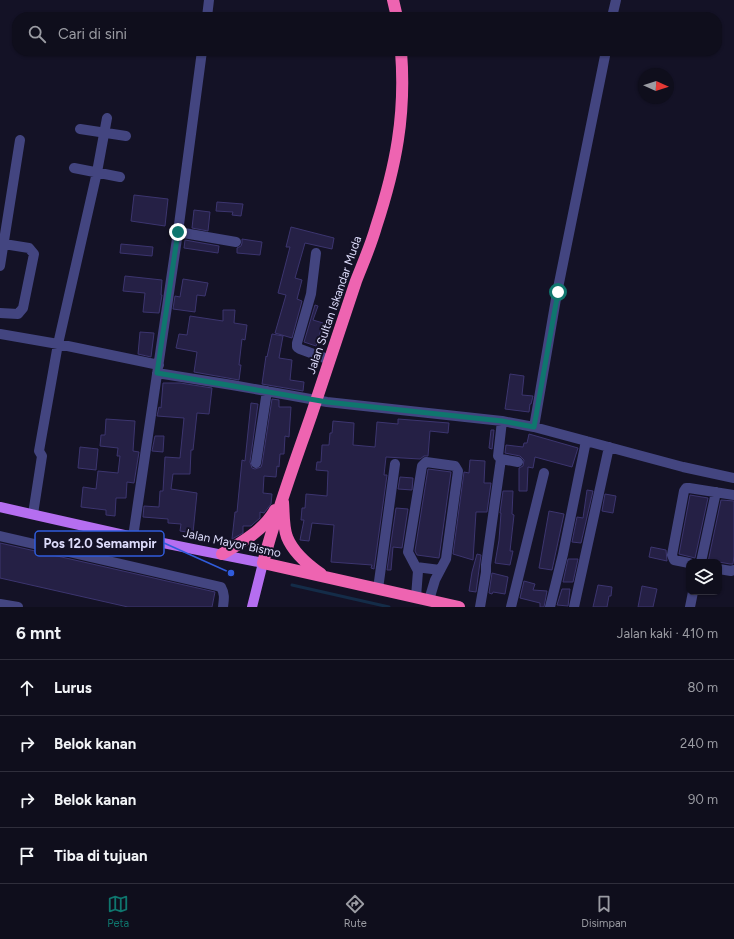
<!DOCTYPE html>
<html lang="id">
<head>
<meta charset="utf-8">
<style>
	body { margin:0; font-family:Figtree,sans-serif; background:#181725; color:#f1f3f6 }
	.controls { position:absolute; right:12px; bottom:12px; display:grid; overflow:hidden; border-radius:8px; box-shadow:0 1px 3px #0004 }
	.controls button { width:36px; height:36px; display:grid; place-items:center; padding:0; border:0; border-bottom:1px solid #2f2e3b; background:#0f0e1c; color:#f1f3f6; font:20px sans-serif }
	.compass { position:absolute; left:638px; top:68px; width:36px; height:36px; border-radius:50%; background:#0f0e1c; box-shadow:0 1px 3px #0004; rotate:93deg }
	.stop { position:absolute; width:12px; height:12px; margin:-9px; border:3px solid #0f766e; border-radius:50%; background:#fff }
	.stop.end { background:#0f766e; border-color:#fff; box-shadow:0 1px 4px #0008 }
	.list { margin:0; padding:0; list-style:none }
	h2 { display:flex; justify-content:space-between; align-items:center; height:52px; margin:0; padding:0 16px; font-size:17px }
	h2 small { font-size:13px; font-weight:400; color:#9b9ca3 }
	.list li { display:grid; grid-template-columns:26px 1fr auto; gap:12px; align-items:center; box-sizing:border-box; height:56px; padding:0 16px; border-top:1px solid #2f2e3b }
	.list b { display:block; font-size:15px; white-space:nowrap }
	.list em { font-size:13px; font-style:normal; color:#9b9ca3 }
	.icon { flex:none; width:22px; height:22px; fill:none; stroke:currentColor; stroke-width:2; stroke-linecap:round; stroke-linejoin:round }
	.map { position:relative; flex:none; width:734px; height:607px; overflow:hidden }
	.search { position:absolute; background:#0f0e1c; box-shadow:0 1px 3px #0004; left:12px; right:12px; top:12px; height:44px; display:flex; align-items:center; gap:10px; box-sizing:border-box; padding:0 14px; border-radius:16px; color:#9b9ca3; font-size:15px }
	.sheet { height:276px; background:#0f0e1c }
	nav { display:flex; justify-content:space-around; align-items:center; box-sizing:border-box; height:56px; border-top:1px solid #2f2e3b; background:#0f0e1c; font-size:11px; color:#9b9ca3 }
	nav a { display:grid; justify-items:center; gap:2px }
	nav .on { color:#0f766e }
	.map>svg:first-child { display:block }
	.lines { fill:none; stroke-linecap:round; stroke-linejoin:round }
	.stream { stroke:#142c48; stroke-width:3 }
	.building { fill:#252045; stroke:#3c356f }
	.minor { stroke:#434580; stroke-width:10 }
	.major { stroke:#b56ef0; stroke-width:10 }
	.highway { stroke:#ee64b1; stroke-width:12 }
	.route { stroke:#0f766e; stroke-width:5 }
	.labels { text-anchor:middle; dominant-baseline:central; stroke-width:4; stroke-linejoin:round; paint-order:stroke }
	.street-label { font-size:12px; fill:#dddcfb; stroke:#141226 }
	.leader { fill:none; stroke:#305cdc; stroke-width:1.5 }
	.callout-dot { fill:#305cdc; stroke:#141226; stroke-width:1.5 }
	.callout { fill:#141226; stroke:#305cdc; stroke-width:1.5 }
	.callout-label { font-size:13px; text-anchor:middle; font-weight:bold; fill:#dddcfb }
</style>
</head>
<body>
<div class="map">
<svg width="734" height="607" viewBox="0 0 734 607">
	<rect width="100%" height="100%" fill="#141226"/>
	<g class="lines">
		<path class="stream" d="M292,585L389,607"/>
	</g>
	<path class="building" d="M134,195L168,199L165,226L131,221Z
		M217,202L243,204L241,216L232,215L233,212L216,211Z
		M194,210L210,212L208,231L192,228Z
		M291,227L334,238L332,249L305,243L295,278L302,280L297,299L302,301L292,338L275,333L286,295L278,293L290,247H286Z
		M242,239L262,242L260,255L237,253V248L241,246L242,243Z
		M185,240L219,246L218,253L184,248Z
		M121,244L153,247L152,256L120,253Z
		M125,276L162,280L161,295H162L159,313L143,312L145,293L123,291Z
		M183,279L208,283L205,296L197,295L195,312L173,309L175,296L180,297Z
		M315,305L318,306L313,320L323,323L316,346L304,342Z
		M223,310H235L234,323L247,325L245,340L242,339L239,365H241L239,380L194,372L197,352L176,348L179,334L187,335L190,316L223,321Z
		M140,332L154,333L151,357L138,354Z
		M272,334L283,336L279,358L292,360L290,380L304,382L303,391L262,384L266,356L267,357Z
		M510,374L524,376L522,395L533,396L531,404H530L529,412L505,409Z
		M163,383H180L212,388L209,414L197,413L193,450H191L190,474H173L171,489L197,493L193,533L180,531L181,524L168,523V519L143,517L144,506L159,507L160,491H163L165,457L180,458L184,418L157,416L159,407L161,408Z
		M272,399L279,400V407H291L289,437L285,436L284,454H280L279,467L277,466L276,477L264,476L263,493L272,494L271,504L264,513L260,512V518L253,524L251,526H243V533L232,539L235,512H237L242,460L245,461L251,403L258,404L250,462L252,468L255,469L261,467L262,464Z
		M106,419L135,421L133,451L139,452L134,483L127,482L126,498H116L115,516L106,515V510L81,507L83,487L96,489L98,471L118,473L120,456H117L118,448L100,446L101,435H105Z
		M398,419L449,423L448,433L430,431L428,456H424L420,459L386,457L384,475H387L374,569L371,568L372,565L331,562L334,525L312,523L309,541L300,540L304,520H301L302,508H305L306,494L327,496L328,471L316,470L317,462H321L322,445H329L330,433H332L333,421L354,423L353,445L375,447L377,422L398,424Z
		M491,430H494L492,449L489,448Z
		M529,434L578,448L572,467L535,457L533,468L528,467L527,491H519V468L523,466L524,460L520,456L505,453L506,445L523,447L524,443H527Z
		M155,436H164L163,452L152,451Z
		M80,447L98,449L96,470L78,468Z
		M470,460L485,461L484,483H491L487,512H476L473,560L453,554L464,472L469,473Z
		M428,469L451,472L439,558L417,555L415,551Z
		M400,477L413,478L412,490L398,489Z
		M587,490L593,491L581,543L572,542L577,517L583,518Z
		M503,491H513L512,514L514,515L510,551H513L510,565L495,563L499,540L501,513H500Z
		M605,494L616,496L613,513L602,511Z
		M690,495L708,498L695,558L679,554Z
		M721,500L734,501V556L733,564H730L719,562H708Z
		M396,508L408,509L402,548L393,547L391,570H387Z
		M549,511L564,514L552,570L539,568Z
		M0,543L215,592L212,607H128L0,578Z
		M651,547L666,550L667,561L649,557Z
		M477,554L481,555L476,592L469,591L472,572Z
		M568,559H578L573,582H563Z
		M492,573L508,577L505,594L493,592L492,594L489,593Z
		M524,581L535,584L533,590L547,591L544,607H540V603L520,598Z
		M598,585L612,587L611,596H609L607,607H593Z
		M642,586L657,589L653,607H638Z
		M562,589H570L568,606L557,605Z"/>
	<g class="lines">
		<path class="minor" d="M207,17L209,0
			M612,17L616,0
			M80,129L126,136
			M74,168L120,177
			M178,232L236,242
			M316,253L311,294L297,343V347L300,349L330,360
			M0,266L20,140
			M0,313L18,314L23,308L34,254L29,248L4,244
			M0,334L58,344L159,365
			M157,373L232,385L327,402L502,421L534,427L683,467L734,478
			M534,427L557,293L606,51
			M501,459L518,462
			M256,463L267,391
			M33,514L42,456L39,451L58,344L97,172L107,118
			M0,536L221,587C225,594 224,599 223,607
			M133,537L178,232L202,51
			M701,562L716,492
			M689,563L674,560L672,555L684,491L686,488H689L734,495
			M416,567L440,570
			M719,569L731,571L734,570
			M378,589L395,464
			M416,597L418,571L408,552L422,466L426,462L455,466L458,471L446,559L435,580L429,600
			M0,604L18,607
			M480,607L486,572V565L501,459L498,456L502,421
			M511,607L544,473
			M550,607L563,554L586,441
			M574,607L609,447
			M690,607L693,592"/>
		<path class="major" d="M0,507L133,537L263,563L252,607"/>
		<path class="highway" d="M393,0L397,17
			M401,51C406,115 396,166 376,227C371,245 363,263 356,281C341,326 326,371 311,416C294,465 276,513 263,563L459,607
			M283,502C284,513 283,526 287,537C293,552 308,565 321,574
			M222,554C241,543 264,530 275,510"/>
	</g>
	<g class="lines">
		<path class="route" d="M178,232L157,373L327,402L502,421L534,427L558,292"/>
	</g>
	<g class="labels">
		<g class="street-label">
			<text transform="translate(334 305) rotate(-71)">Jalan Sultan Iskandar Muda</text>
			<text transform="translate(232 543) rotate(12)">Jalan Mayor Bismo</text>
		</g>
	</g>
	<path class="leader" d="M231 573L164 543"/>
	<circle class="callout-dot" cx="231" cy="573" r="4"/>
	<rect class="callout" x="35" y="531" width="129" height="25" rx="4"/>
	<g class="callout-label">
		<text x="100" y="548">Pos 12.0 Semampir</text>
	</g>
</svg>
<div class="controls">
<button><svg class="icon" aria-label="layers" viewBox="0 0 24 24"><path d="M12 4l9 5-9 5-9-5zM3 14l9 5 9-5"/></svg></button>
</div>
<svg class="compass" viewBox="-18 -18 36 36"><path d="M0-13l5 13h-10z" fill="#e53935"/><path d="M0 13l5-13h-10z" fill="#9b9ca3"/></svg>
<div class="stop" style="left:558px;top:292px"></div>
<div class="stop end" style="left:178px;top:232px"></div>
<div class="search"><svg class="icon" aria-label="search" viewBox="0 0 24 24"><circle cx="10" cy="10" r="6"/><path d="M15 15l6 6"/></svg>Cari di sini</div>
</div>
<section class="sheet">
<h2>6 mnt<small>Jalan kaki · 410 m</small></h2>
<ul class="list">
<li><svg class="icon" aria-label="ahead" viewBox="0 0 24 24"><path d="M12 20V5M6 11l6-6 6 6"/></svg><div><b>Lurus</b></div><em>80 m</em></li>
<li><svg class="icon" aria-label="right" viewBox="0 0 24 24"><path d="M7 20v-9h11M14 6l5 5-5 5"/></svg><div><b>Belok kanan</b></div><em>240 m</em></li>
<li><svg class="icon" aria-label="right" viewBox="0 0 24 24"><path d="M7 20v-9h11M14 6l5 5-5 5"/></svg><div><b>Belok kanan</b></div><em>90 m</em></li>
<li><svg class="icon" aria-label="arrive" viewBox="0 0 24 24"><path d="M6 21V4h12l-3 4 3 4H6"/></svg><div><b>Tiba di tujuan</b></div></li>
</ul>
</section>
<nav>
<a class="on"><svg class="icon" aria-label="map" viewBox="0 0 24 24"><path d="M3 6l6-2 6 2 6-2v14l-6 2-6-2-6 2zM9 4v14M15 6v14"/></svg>Peta</a>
<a><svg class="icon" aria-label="directions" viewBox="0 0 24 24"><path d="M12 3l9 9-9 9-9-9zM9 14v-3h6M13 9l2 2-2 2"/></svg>Rute</a>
<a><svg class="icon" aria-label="saved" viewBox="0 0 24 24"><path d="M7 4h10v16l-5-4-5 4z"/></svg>Disimpan</a>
</nav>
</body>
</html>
